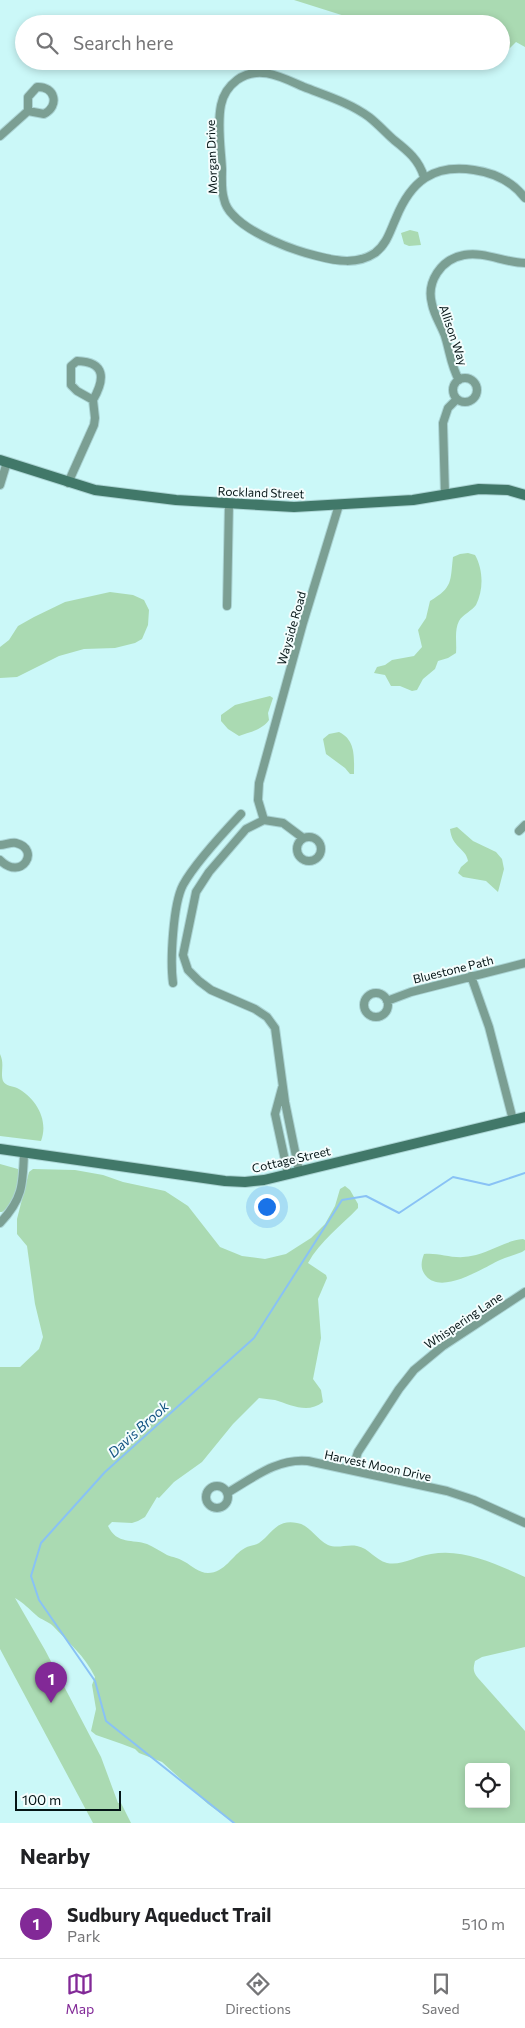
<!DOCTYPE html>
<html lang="en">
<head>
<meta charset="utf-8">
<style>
	body { margin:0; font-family:Commissioner,sans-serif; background:#f2f2f2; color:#202124 }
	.controls { position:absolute; right:15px; bottom:15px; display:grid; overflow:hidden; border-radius:5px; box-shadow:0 2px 8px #0003 }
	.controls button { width:45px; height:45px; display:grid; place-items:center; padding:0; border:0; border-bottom:1px solid #e0e0e0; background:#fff; color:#202124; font:25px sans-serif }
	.scale { position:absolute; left:15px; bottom:12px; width:106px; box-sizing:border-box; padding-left:5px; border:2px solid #051516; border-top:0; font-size:14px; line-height:18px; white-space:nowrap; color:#051516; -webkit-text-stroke:4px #f4fdfd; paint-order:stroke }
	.you { position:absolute; left:266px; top:1206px; width:18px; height:18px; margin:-12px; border:4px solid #fff; border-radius:50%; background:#1a73e8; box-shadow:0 0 0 8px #1a73e833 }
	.badge { display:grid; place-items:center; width:32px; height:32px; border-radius:50%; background:#822997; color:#fff; font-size:16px; font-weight:700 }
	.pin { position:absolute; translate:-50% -41px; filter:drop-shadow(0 1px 2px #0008) }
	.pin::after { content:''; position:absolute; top:26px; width:18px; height:15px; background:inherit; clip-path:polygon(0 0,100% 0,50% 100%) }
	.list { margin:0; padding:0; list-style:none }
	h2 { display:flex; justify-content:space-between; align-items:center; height:65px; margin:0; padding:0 20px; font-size:21px }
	h2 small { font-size:16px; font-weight:400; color:#757577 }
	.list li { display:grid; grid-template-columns:32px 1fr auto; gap:15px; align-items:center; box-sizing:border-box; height:70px; padding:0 20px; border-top:1px solid #e0e0e0 }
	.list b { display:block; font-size:19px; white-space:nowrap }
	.list p { margin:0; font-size:16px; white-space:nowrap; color:#757577 }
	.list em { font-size:16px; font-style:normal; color:#757577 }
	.icon { flex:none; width:28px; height:28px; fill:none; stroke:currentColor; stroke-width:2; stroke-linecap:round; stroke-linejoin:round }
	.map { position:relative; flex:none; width:525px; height:1823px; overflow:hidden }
	.search { position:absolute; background:#fff; box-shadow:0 2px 8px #0003; left:15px; right:15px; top:15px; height:55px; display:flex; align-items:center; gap:12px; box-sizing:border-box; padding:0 18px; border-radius:28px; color:#757577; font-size:19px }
	.sheet { height:135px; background:#fff }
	nav { display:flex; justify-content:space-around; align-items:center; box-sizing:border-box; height:70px; border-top:1px solid #e0e0e0; background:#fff; font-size:14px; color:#757577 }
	nav a { display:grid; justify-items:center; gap:2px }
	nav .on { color:#822997 }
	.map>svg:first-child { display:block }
	.green { fill:#aadab2; fill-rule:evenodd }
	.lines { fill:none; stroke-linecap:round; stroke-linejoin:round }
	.stream { stroke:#89c2f5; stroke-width:2 }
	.street-casing { stroke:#abd4d4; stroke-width:10 }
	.secondary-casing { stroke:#abd4d4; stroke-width:12 }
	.street { stroke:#7b9f93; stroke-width:8 }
	.secondary { stroke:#417869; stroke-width:10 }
	.labels { text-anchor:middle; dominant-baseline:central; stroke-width:4; stroke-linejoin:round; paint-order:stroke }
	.street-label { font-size:12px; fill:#051516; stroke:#f4fdfd }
	.water-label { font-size:14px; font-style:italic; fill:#145483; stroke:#f4fdfd }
</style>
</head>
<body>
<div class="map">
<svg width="525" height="1823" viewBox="0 0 525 1823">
	<rect width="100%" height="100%" fill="#cbf8f8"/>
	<path class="green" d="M294,0H525V47L516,42L501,57V24H370Z
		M410,230L418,232L421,245L409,246L404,244L401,233Z
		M468,553L475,555C483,569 484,589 476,605C472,611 463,614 459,621C454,631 457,643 456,653L448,658L438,661L435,669L423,679L417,690L412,691L400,686H391L385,675L374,673L377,667L385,665L392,660L414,656L422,647L418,630L426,618L430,601C453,587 450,582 453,557L460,554Z
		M110,592L133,595L144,600L149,610L148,625L142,639L135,643L115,648L84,649L59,656L17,677L0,678V647L9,640L18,626L34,617L65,602Z
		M270,696L273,698L268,713L269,720C262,730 250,732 239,736L228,729L221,721V715L235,705Z
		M339,732C356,740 354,758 354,774H350L345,768L326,754L323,739L329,734Z
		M457,827L473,841L496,852L502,859L504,869L498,892L486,881L463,877L458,873L461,867L468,861C466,848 452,848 450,829Z
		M0,1054C5,1065 0,1072 3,1081C6,1086 12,1086 17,1088C36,1098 49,1120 41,1141L0,1136Z
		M0,1164L18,1169C23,1183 14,1205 2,1212H0Z
		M33,1169L75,1170L103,1175L123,1182L165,1191L188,1206L220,1247L242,1256L265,1259L286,1254L311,1238L325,1224L335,1206L340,1189L345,1186L350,1190L358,1204V1208C341,1226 320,1241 308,1263L326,1275L327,1278L318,1299L321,1338L313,1379L321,1390L323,1402C308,1414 291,1405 275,1400C269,1399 264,1399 259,1398L233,1424L202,1462L174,1482L159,1498L157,1497L145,1517L138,1521L132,1523L112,1522L108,1526C117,1545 133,1539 147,1544C154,1547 160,1551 167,1555C172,1557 179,1558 185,1562C192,1566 199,1573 208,1573C225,1573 232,1555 245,1548C249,1545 254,1546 259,1543C272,1534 276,1519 297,1523C310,1525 316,1539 328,1545C337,1549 347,1544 357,1546C369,1548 375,1560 387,1563C402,1566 416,1556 431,1554C463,1548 496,1564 525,1577V1647L482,1657L475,1661C473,1669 473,1672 478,1678L525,1731V1823H234L208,1804L162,1762L139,1753L135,1749L122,1744L96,1735L91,1731L96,1709L92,1685L95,1677C85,1656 68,1642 53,1626C48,1621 41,1620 36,1615C29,1609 24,1603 15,1598L45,1650L101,1757L118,1803H121L131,1823H93L0,1649V1367H20L39,1349L43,1337L35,1304L27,1246L17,1234V1219L29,1172ZM469,1767H506V1804H469Z
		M523,1239L525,1240V1250L522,1252C515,1255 507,1257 500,1260C483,1268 442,1295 426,1276C420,1269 421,1262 424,1254C439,1252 453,1260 471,1256C489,1253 504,1241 523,1239Z"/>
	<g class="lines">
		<path class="stream" d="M234,1823L106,1721L95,1681L39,1600L31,1576L41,1543L105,1472L254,1338L342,1200L366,1196L399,1213L453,1177L489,1185L525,1173"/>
		<defs>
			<path id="street" d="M37,87C55,86 60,106 44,114L28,111V97Z
				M0,136L28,111
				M424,177C419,160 408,151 394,140C386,133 378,124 369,117C350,103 327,96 304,87C283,78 259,64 237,80C229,86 223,95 221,105C217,125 221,149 222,169C222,178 221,190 224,199C225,204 229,211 233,215C250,234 292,250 317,256C336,261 357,265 375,253C387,244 390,231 396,218C411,181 433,164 474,170C495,173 512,181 525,198
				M453 390a12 12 0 1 1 24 0a12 12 0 1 1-24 0Z
				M459,380C451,366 450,352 445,336C441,325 434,315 432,304C426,282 441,259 464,255C484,251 505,263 525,263
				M68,483L94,425L95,418L93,400L77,391L71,385V366L77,361C106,362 105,379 93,400
				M0,485L7,462
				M445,495L443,423L448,408L457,399
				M227,606L229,503
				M264,820L283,823L303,838
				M519,831L525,825
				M297 849a12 12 0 1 1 24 0a12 12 0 1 1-24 0Z
				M0,845C5,845 11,842 16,843C41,849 22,882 0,860
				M471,976L489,1027L513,1120
				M173,983C170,961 173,904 183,885C195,863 224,832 241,814
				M364 1005a12 12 0 1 1 24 0a12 12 0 1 1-24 0Z
				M387,1001L411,992L525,963
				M282,1088L275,1114L288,1174
				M299,1171L285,1102L275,1028L267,1017L255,1009L211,990L199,981L188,970L183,955L196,892L209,872L246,829L264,820L258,800L259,783L303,623L339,505
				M0,1223C23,1199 23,1184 24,1152
				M352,1470L358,1452L399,1389L414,1370L443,1346L525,1292
				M206 1497a11 11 0 1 1 22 0a11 11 0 1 1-22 0Z
				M227,1493C253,1478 277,1458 308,1461L447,1491L474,1500L525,1523"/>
			<path id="secondary" d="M0,460L95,490L176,500L294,507L413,500L479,489L508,490L525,495
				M0,1149L225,1181L245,1182L264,1180L525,1117"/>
		</defs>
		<use href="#street" class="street-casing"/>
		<use href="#secondary" class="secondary-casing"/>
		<use href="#street" class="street"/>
		<use href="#secondary" class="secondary"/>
	</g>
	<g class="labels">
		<g class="street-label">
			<text transform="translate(211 157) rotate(-92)">Morgan Drive</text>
			<text transform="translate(454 335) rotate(71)">Allison Way</text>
			<text transform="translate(261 492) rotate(2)">Rockland Street</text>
			<text transform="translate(291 628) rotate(-74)">Wayside Road</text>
			<text transform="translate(453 969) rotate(-14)">Bluestone Path</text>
			<text transform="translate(291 1159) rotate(-13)">Cottage Street</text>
			<text transform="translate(463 1320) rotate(-34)">Whispering Lane</text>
			<text transform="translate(378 1465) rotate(12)">Harvest Moon Drive</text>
		</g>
		<g class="water-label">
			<text transform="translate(138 1429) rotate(-42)">Davis Brook</text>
		</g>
	</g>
</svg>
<div class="controls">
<button><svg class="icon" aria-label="locate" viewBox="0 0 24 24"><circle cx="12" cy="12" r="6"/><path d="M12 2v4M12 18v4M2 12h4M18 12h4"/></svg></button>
</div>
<div class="scale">100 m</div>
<div class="you"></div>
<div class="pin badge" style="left:51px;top:1703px">1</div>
<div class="search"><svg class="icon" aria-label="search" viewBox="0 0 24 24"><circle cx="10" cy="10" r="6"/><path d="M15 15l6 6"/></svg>Search here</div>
</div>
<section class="sheet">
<h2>Nearby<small></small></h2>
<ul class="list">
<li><span class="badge">1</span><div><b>Sudbury Aqueduct Trail</b><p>Park</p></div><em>510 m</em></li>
</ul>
</section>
<nav>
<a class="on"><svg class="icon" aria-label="map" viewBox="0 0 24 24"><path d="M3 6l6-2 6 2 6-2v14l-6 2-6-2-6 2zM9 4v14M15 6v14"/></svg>Map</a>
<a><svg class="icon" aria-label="directions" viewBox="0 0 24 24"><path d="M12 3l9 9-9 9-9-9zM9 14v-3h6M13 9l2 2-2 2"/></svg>Directions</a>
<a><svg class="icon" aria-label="saved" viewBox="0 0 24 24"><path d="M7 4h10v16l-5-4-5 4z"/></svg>Saved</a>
</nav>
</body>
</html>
